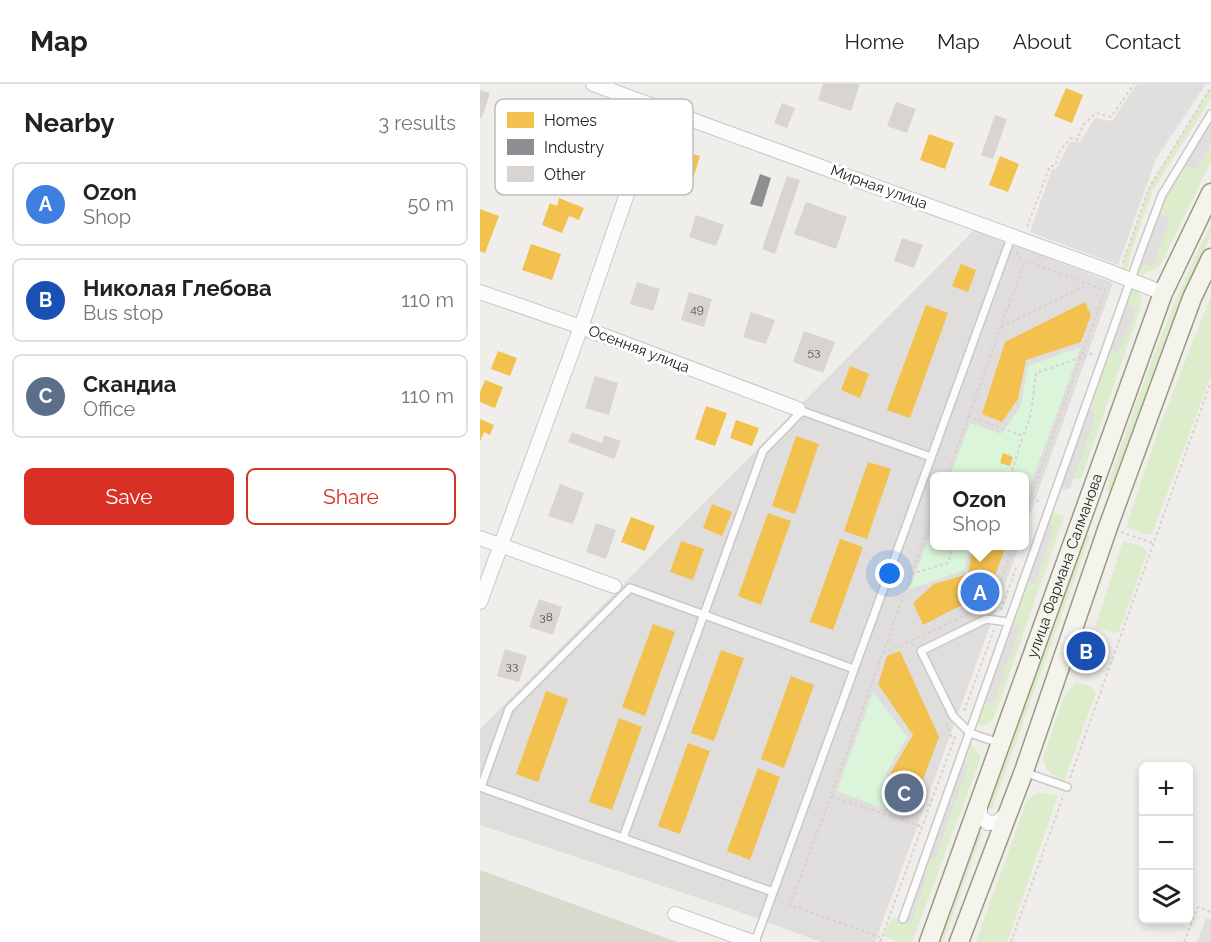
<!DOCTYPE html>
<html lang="en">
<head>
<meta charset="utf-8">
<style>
	body { margin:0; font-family:Raleway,sans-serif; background:#f6f6f6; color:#222 }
	.controls { position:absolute; right:18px; bottom:18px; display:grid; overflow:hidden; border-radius:9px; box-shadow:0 3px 9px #0003 }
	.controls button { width:54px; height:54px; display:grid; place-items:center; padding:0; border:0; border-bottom:2px solid #e0e0e0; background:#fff; color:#222; font:30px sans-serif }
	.you { position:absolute; left:410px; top:490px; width:21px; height:21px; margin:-15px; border:4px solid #fff; border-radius:50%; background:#1a73e8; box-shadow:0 0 0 9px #1a73e833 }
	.badge { display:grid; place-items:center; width:39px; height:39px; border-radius:50%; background:#d93025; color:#fff; font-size:20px; font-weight:700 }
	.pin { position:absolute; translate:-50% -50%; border:3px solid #fff; box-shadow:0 2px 6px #0006 }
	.popup { position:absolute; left:450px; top:388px; width:99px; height:78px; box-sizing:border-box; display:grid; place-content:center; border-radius:9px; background:#fff; filter:drop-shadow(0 2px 4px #0005); font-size:20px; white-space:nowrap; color:#767676 }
	.popup b { font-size:22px; color:#222 }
	.popup::after { content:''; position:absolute; left:50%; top:100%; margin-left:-12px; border:12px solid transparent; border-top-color:#fff }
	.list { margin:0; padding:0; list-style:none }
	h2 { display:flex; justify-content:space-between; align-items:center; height:78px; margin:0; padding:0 24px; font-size:26px }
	h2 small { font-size:20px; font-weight:400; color:#767676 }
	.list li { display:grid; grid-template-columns:39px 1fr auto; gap:18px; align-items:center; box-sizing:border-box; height:84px; margin:0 12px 12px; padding:0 12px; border:2px solid #e0e0e0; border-radius:9px }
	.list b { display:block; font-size:22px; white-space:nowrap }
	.list p { margin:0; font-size:20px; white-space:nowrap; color:#767676 }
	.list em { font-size:20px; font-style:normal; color:#767676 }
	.actions { display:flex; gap:12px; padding:18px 24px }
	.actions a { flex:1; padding:14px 0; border:2px solid #d93025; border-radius:9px; text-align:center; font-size:21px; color:#d93025 }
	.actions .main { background:#d93025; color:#fff }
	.icon { flex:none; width:33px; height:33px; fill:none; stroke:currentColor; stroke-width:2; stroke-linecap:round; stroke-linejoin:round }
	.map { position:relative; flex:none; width:731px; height:858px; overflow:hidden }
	header { display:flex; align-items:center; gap:36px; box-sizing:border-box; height:84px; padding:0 30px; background:#fff; border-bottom:2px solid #e0e0e0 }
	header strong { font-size:28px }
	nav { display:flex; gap:33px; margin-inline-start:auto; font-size:21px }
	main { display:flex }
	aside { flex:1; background:#fff }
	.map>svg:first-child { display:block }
	.residential { fill:#dfdedc }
	.construction { fill:#d9d9cd }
	.grass { fill:#ddeccb }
	.park { fill:#daf5da }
	.parking { fill:#e0dfde }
	.homes { fill:#f2c14e }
	.industry { fill:#8d8d92 }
	.building { fill:#d7d4d2 }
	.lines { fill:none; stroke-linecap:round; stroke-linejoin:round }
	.lane-casing { stroke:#c9c8c7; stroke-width:10 }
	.street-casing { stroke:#c9c8c7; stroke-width:16 }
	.secondary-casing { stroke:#999a82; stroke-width:21 }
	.path { stroke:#dccecd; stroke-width:2; stroke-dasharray:3 3; stroke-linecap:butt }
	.lane { stroke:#fdfcfc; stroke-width:7 }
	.street { stroke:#fdfcfc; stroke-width:14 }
	.secondary { stroke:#f4f4ed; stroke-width:18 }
	.labels { text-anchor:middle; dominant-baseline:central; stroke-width:6; stroke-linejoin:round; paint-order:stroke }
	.number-label { font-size:12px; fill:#4f4e4e }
	.street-label { font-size:15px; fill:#222; stroke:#fff }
	.key { fill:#fff; stroke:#bdbdbd; stroke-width:1.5 }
	.key-label { font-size:16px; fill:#222 }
</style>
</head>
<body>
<header>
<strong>Map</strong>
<nav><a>Home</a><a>Map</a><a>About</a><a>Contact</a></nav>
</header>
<main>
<aside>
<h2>Nearby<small>3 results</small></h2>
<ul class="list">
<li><span class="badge" style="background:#3f7fe0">A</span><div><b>Ozon</b><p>Shop</p></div><em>50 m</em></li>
<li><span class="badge" style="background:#1a4fb4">B</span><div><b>Николая Глебова</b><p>Bus stop</p></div><em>110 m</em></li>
<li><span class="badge" style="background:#5c6f8a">C</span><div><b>Скандиа</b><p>Office</p></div><em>110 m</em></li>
</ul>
<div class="actions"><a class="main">Save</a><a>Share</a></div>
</aside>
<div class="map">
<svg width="731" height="858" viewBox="0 0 731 858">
	<rect width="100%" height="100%" fill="#f0eeeb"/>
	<path class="residential" d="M495,145L633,199L545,444V392H455V462H539L395,858H341L257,827L0,741V645Z"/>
	<path class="construction" d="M0,786L197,858H0Z"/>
	<path class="grass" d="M731,3V14L673,106L652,166L645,193L639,191L669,104Z
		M731,61V77L680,182L662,191L653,187L676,126L700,80L716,85Z
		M731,140V151L687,252L630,408L626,406C657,316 688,225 731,140Z
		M648,201L660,209L662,218L659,229L601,395L593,394L616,331L605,322Z
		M731,211V292L672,450L669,451L646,443L677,350Z
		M568,426L584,433L514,634L505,642L494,640L500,619L522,584L528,580L541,543L528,538L542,499H556L574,445L565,435Z
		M604,449L610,452L512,725L506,722Z
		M643,457L663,463L667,469L639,548L634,549L615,543Z
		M595,598L612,603L616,609L584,697C572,693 566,687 563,675L582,617Z
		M488,655L501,673L432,858H419L402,851L413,833L431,838L448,791L440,785L444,775L455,776L488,683L482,673Z
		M560,708L578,712L527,858H496L547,716Z
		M498,748L502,749L463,858H457Z"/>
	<path class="park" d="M601,263L545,416V392H470L490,339L521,350L540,324L548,282Z
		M455,436V462H490L484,486L430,505Z
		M393,608L427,653L406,689L407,726L357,707Z"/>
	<path class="parking" d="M657,0H726L676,75L638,181L550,148L572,85L576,86L590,58H600L615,34L632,37Z
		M731,30V61L716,85L700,80Z
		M676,126L690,136L673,181H655Z
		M529,175L536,181L491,309H480Z
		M643,215L656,226L639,267L625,266Z
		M605,322L616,331L590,405L575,406Z
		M382,332L428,348V360L374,340Z
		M336,338L425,370L416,378L332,348Z
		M452,387L456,392L455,411L423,498L411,499Z
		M565,435L574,444L556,499H542Z
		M158,491L208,509L209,521L151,499Z
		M155,513L206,531L198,539L157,524Z
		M252,524L347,559L348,571L244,533Z
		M528,538L541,543L528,580L522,584L525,589L514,618L500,619Z
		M240,543L343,581L336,589L241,555Z
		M365,626L371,637L351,694L339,696Z
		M482,673L488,683L455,776L444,775Z
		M351,716L434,746L393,858H355L305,840Z
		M440,785L448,791L431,839L423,835Z
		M726,834L731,836V858H717Z"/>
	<path class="homes" d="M586,4L603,11L592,39L574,32Z
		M94,40L121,49L111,78L85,69Z
		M449,50L474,59L465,85L440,76Z
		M196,65L220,72L210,105L186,98Z
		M520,72L539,80L528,108L509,101Z
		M79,114L104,124L99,136L89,132L82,149L62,141L70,119L77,122Z
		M0,125L19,132L5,169L0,167Z
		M51,160L81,170L72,196L42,186Z
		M481,180L496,186L488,208L472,202Z
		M605,218L611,231L601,258L546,276L538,315L522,338L502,330L525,258Z
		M446,221L468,229L430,334L407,326Z
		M18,267L37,274L30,292L11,285Z
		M370,282L389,290L380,314L361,306Z
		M5,296L23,303L15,324L0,318V308Z
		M226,322L247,329L235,362L215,355Z
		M0,335L14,341L10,351L4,348L0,357Z
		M256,336L279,344L272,362L250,354Z
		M316,352L339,360L315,430L292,422Z
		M523,369L533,373L530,382L520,379Z
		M388,378L411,385L387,455L364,447Z
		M232,420L252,428L242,452L223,444Z
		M288,429L311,437L281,521L258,512Z
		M151,433L175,442L165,467L141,458Z
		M360,455L383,463L353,546L330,538Z
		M201,457L224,465L213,496L190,488Z
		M493,462H526L509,507L443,541L433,519L454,500L488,490Z
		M173,540L195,548L165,632L142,623Z
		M241,566L264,574L234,657L211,649Z
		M420,567L459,653L433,722L410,714L411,688L433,651L398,600L407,572Z
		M311,592L334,601L304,684L281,675Z
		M66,607L88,615L58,698L36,690Z
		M139,634L162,643L132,726L109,718Z
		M208,659L230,667L200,750L178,742Z
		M278,684L300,693L270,776L247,767Z"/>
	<path class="industry" d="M280,90L291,94L282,123L270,120Z"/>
	<path class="building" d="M343,0H380L371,27L338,16Z
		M0,6L10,9L2,34L0,33Z
		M416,18L436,25L427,49L407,42Z
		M302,19L315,24L307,44L294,39Z
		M37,21L63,29L55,54L29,46Z
		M515,31L527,35L513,75L501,71Z
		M307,92L320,96L295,170L282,165Z
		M326,118L367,133L356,165L314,150Z
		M216,131L244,141L236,162L209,153Z
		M422,154L443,161L434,184L414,177Z
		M157,198L180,205L173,227L150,220Z
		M209,208L232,215L224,243L201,236Z
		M271,228L295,236L286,260L263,253Z
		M324,247L355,258L343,289L313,278Z
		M115,292L138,299L129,331L105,324Z
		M92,348L122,359L124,351L141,357L134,375L88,358Z
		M80,400L104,409L93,440L68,432Z
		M116,439L136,446L126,475L106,468Z
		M59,515L82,523L73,551L49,543Z
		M25,565L47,572L39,598L17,592Z"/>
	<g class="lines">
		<defs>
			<path id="lane" d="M519,659L490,649L473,632L441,567L506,535L528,538
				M544,688L587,703
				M0,703L293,808
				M1,703L29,625L150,504L374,585
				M143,754L283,367L322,327L451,373
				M423,835L662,164L682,111L731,30
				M275,858L532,151"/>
			<path id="street" d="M113,0L628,187L683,209
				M0,208L101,243L318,325
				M0,454L134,502
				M0,518L101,243L177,23
				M500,719V732L508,739L518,738L527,729
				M195,830L273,858"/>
			<g id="secondary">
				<path id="s1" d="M449,858L683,209L731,109"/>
				<path d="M479,858L544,687L628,443L712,214L731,174"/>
			</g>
		</defs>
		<use href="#lane" class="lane-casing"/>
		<use href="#street" class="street-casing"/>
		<use href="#secondary" class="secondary-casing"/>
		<path class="path" d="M547,143L570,82H575L580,66L591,54L597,56L603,41L616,29L631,33L654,0
			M538,168L537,170L543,178
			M643,179L669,104L731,3
			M521,243L607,201
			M488,332L543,352L551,330L556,289L614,269
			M467,392L544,179L549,178L625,206L545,429
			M530,392L543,352
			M545,411L560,418
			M641,448L673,459
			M431,490L468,479L473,462
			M521,526L537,481
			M433,562L431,557L513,518L533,462
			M403,569L430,557
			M484,627L514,546
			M466,639L473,656
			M590,694L731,298
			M351,712L310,821L400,853
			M440,742L351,712L455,425
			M400,858L476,650
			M531,858L584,710
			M704,858L718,823L731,828"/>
		<use href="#lane" class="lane"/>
		<use href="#street" class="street"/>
		<use href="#secondary" class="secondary"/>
	</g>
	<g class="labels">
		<g class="number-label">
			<text x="217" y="225">49</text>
			<text x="334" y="268">53</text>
			<text x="66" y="533">38</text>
			<text x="32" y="582">33</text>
		</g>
		<g class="street-label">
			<text transform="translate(399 103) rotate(20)">Мирная улица</text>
			<text transform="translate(159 265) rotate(21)">Осенняя улица</text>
			<text stroke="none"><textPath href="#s1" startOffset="400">улица Фармана Салманова</textPath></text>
		</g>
	</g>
	<rect x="15" y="15" width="198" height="96" rx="9" class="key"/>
	<rect x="27" y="28" width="27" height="16" fill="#f2c14e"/>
	<rect x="27" y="55" width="27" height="16" fill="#8d8d92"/>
	<rect x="27" y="82" width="27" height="16" fill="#d7d4d2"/>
	<g class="key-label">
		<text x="64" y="42">Homes</text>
		<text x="64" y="69">Industry</text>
		<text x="64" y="96">Other</text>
	</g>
</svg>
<div class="controls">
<button>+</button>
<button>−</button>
<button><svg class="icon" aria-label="layers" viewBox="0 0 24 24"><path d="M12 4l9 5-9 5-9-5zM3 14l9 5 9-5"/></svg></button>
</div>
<div class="you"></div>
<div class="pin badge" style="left:500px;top:508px;background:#3f7fe0">A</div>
<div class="popup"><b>Ozon</b>Shop</div>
<div class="pin badge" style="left:606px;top:567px;background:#1a4fb4">B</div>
<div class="pin badge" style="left:424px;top:709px;background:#5c6f8a">C</div>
</div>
</main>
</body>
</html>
